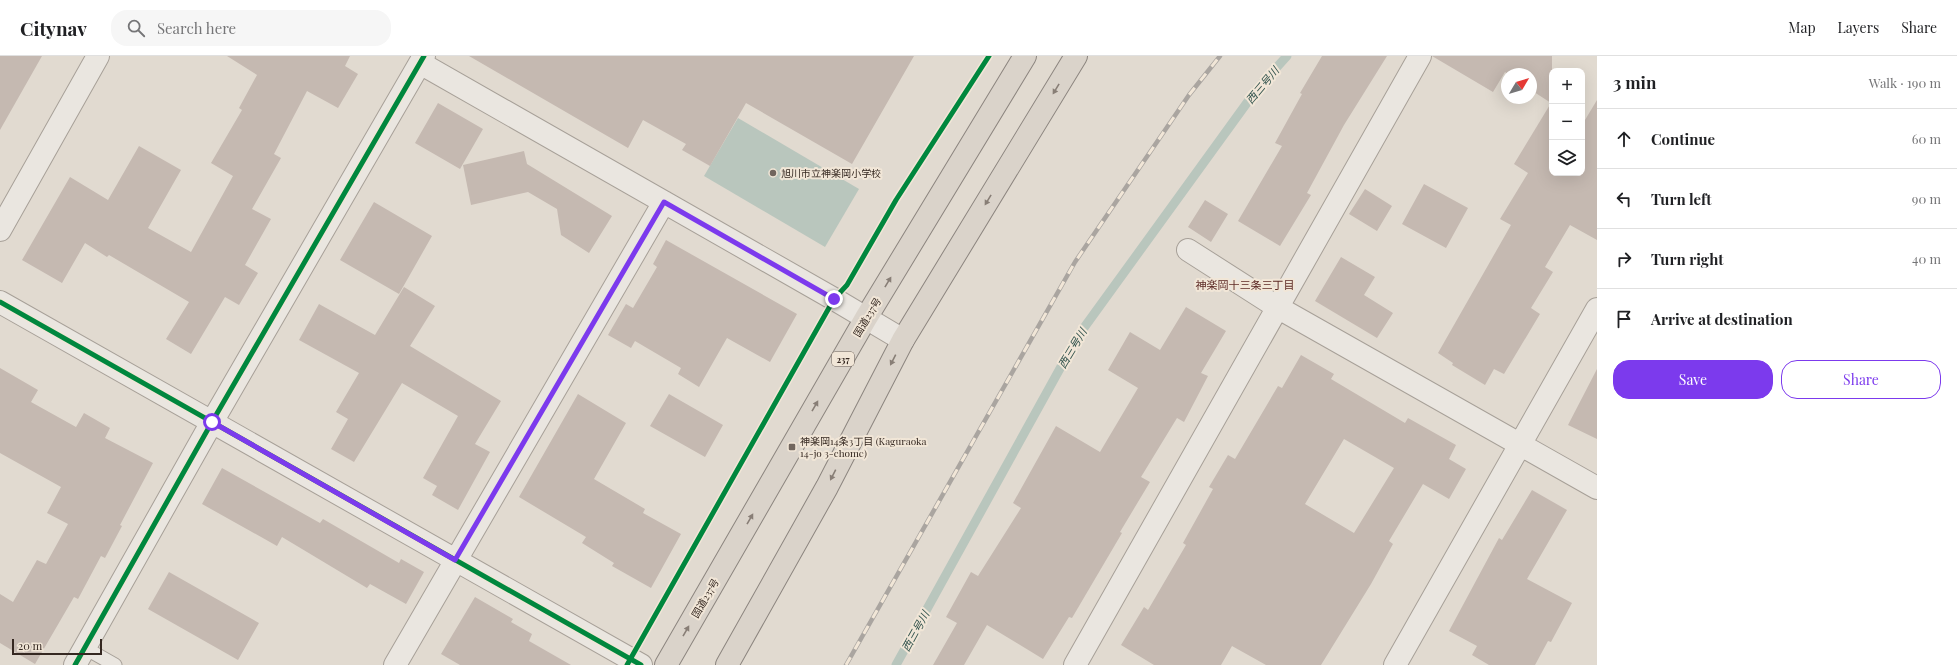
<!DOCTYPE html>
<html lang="en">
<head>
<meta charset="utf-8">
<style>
	body { margin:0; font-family:"Playfair Display","Noto Sans JP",serif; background:#f6f6f6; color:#202124 }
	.controls { position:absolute; right:12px; top:12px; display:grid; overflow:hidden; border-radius:8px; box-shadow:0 4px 16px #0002 }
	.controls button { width:36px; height:36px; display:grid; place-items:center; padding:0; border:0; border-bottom:1px solid #e0e0e0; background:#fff; color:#202124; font:20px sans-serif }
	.compass { position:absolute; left:1501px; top:12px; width:36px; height:36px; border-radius:50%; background:#fff; box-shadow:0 4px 16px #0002; rotate:52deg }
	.scale { position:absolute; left:12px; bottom:10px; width:90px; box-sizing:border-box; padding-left:4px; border:2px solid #352821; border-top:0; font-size:11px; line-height:14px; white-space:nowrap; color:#352821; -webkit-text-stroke:3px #f1e6d7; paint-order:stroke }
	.stop { position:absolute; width:12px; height:12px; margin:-9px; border:3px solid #7c3aed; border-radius:50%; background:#fff }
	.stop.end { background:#7c3aed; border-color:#fff; box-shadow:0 1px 4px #0008 }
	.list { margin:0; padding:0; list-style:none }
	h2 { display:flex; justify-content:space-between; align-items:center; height:52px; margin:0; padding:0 16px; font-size:17px }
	h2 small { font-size:13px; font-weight:400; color:#757577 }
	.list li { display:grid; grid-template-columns:26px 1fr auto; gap:12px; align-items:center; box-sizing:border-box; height:60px; padding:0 16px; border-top:1px solid #e0e0e0 }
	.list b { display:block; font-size:15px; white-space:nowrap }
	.list em { font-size:13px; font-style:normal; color:#757577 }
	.actions { display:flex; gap:8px; padding:12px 16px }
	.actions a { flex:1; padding:9px 0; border:1px solid #7c3aed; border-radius:16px; text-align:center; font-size:14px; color:#7c3aed }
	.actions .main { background:#7c3aed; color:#fff }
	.icon { flex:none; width:22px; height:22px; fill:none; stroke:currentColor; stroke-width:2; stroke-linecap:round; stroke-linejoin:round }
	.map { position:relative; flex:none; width:1597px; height:609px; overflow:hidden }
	header { display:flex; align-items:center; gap:24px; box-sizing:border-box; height:56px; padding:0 20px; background:#fff; border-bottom:1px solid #e0e0e0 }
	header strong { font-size:19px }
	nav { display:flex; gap:22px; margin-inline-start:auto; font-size:14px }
	.search { width:280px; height:36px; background:#f6f6f6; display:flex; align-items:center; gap:10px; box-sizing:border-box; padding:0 14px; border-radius:16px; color:#757577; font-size:15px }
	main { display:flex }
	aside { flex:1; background:#fff }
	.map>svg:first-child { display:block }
	.water { fill:#b9c6bd }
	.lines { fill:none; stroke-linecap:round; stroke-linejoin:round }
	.stream { stroke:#b9c6bd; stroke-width:9 }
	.building { fill:#c5b9b1; fill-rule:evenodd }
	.service-casing { stroke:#a7a098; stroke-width:15 }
	.minor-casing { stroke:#a7a098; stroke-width:24 }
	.trunk-casing { stroke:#8c857f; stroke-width:24 }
	.service { stroke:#eae6e0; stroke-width:13 }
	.minor { stroke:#eae6e0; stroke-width:22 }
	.trunk { stroke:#dad3ca; stroke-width:22 }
	.rail-casing { stroke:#aaa5a0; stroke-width:4.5 }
	.rail { stroke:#f1e6d7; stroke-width:3; stroke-dasharray:9; stroke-linecap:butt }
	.cycleway-casing { stroke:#f1e6d7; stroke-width:8 }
	.cycleway { stroke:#00873e; stroke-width:5 }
	.oneway { fill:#887e76 }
	.route { stroke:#7c3aed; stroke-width:5 }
	.poi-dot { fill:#71665e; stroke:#f1e6d7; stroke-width:1.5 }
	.labels { text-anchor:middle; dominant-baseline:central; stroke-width:4; stroke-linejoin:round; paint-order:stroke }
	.shield { fill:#f1e6d7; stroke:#6d6158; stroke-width:1 }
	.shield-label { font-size:9px; font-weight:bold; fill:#352821 }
	.poi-label { font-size:10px; fill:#352821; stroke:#f1e6d7; text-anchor:start }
	.street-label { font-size:10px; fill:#352821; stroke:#f1e6d7 }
	.water-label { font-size:11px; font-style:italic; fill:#32534d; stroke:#f1e6d7 }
	.neighbourhood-label { font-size:11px; fill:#5d2a26; stroke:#f1e6d7 }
</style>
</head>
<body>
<header>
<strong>Citynav</strong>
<div class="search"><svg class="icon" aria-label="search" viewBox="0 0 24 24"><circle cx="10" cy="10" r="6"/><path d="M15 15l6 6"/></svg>Search here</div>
<nav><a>Map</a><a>Layers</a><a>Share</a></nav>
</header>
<main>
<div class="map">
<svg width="1597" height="609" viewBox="0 0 1597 609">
	<rect width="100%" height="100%" fill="#e1dad0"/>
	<path class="water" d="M738,62L859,133L825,191L704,120Z"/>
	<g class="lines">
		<path class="stream" d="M896,609L1078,280L1257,33L1287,0"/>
	</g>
	<path class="building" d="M0,0H42L0,74Z
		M227,0H350L345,10L358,18L338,52L307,35L274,98L281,102L252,153L271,163L245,209L258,217L239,249L225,241L191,298L166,283L189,246L109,199L107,201L85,187L62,227L22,204L70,121L108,144L139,90L181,114L148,172L191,196L233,120L211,107L242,54L239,52L257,19Z
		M469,0H914L852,108L746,47L710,110L682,94L686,88L643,64L628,92Z
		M1322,0H1387L1344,69L1307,137L1311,139L1280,190L1238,165L1282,90L1275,87L1302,38L1300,37Z
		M1432,0H1552V119L1553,117H1582V69L1597,44V184L1570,169L1545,211L1553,216L1531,252L1540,258L1504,318L1494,313L1485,329L1452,309L1453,307L1438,297L1511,169L1500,163L1528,117L1514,108L1551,47L1531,34V18H1508L1505,16L1493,36Z
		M438,47L483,73L460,113L415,87Z
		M524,95L527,108L612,160L589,197L561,179L557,153L528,136L471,149L463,109Z
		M1424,128L1468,152L1446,192L1402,168Z
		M1365,133L1392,150L1377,175L1349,158Z
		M1205,144L1228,158L1211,186L1188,171Z
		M374,146L432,180L399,238L340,204Z
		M666,184L797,258L770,306L727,282L699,331L678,318L681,312L635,285L631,292L608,279L626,248L633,252L657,211L653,208Z
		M1341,201L1375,221L1364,239L1393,257L1377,282L1315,245Z
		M404,231L435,250L410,290L501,345L475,388L490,396L458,454L432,439L437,430L423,422L458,360L402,327L354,406L331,393L348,363L336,356L359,317L299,284L319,248L375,279Z
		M1186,251L1226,275L1201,317L1208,320L1184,366L1177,362L1141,421L1150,426L1120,476L1122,477L1072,562L1069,561L1043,603L987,569L964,609H933L957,567L946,561L971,516L978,520L1021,452L1013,447L1056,370L1100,396L1138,332L1108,314L1130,276L1160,294Z
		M1301,299L1334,318L1331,323L1405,367L1408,362L1456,389L1449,403L1466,413L1449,443L1423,428L1389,485L1393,488L1371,528L1321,609H1266L1232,590L1221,609H1154L1121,589L1144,551L1148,554L1186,489L1183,487L1213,433L1209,431L1228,399L1235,403L1278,330L1282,332ZM1344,383L1394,412L1354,477L1305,448Z
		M0,312L38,334L31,346L76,371L84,357L110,372L105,382L153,407L120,469L122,470L105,502L101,500L78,543L74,541L35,608L0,587V538L13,546L37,504L46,508L68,468L47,457L61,431L0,397Z
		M1597,313V383L1568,369Z
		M578,338L626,367L594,423L645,453L643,457L681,478L651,532L612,510L614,507L582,487L586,481L519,441Z
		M669,338L723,369L705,401L650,370Z
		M222,412L320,467L323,463L399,507L401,503L424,516L406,548L370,528L367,532L282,481L277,490L202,448Z
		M1532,434L1567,454L1527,523L1572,547L1551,586L1548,585L1535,609H1489L1472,599L1477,590L1449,575L1499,482L1502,484Z
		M169,516L259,567L238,604L148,553Z
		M475,541L513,563L511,566L532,578L529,585L571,609H460L441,598Z"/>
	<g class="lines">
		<defs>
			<path id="service" d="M85,592L115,609"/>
			<path id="minor" d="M420,7L834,243L903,284
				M0,174L98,0
				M1188,194L1277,251L1597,432
				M0,246L641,609
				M75,609L212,366L424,0
				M395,609L664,146
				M1075,609L1420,0
				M1395,609L1597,253"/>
			<path id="trunk" d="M666,609L866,262L1025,0
				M727,609L827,431L903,284L1076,0"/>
		</defs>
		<use href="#service" class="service-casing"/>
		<use href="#minor" class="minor-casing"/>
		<use href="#trunk" class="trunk-casing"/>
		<use href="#service" class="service"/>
		<use href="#minor" class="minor"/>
		<use href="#trunk" class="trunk"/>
		<defs>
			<path id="rail" d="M846,609L1075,206L1189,39L1220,0"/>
		</defs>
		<use href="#rail" class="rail-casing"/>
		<use href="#rail" class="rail"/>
		<defs>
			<path id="cycleway" d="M0,246L641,609
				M75,609L212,366L424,0
				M627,609L834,243L847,229L896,144L989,0"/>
		</defs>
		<use href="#cycleway" class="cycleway-casing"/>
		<use href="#cycleway" class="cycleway"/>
	</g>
	<defs><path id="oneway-solid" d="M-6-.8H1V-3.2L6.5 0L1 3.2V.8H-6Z"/></defs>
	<g class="oneway">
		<use href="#oneway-solid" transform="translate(1056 33) rotate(121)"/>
		<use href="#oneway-solid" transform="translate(988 144) rotate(121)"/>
		<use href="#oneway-solid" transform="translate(888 226) rotate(-59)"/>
		<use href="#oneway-solid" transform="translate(893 304) rotate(117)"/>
		<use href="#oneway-solid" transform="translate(815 350) rotate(-60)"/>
		<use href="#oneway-solid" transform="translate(833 419) rotate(117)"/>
		<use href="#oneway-solid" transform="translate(750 463) rotate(-60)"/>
		<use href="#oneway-solid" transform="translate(686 575) rotate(-60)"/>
	</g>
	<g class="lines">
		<path class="route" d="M212,366L455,504L664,146L834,243"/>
	</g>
	<g class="poi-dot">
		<circle cx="773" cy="117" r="4"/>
		<rect x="788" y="387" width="8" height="8" rx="2"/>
	</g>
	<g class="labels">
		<rect class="shield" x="832" y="296" width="22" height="14" rx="3"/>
		<g class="shield-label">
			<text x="843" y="303">237</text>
		</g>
		<g class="poi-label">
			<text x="781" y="117">旭川市立神楽岡小学校</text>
			<text x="800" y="385">神楽岡14条3丁目 (Kaguraoka<tspan x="800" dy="12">14-jo 3-chome)</tspan></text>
		</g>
		<g class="street-label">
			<text transform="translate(867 261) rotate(-59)">国道237号</text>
			<text transform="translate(705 542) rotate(-60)">国道237号</text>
		</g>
		<g class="water-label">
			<text transform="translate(1262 29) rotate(-50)">西三号川</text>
			<text transform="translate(1072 292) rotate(-59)">西三号川</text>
			<text transform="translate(915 575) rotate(-61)">西三号川</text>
		</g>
		<g class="neighbourhood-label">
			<text x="1245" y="228">神楽岡十三条三丁目</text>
		</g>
	</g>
</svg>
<div class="controls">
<button>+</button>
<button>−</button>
<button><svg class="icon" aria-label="layers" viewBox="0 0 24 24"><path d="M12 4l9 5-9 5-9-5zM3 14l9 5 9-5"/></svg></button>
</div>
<svg class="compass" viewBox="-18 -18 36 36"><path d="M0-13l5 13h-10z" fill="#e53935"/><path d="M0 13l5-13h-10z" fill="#757577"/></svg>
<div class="scale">20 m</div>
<div class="stop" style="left:212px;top:366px"></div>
<div class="stop end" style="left:834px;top:243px"></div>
</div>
<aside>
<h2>3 min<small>Walk · 190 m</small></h2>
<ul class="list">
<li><svg class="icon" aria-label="ahead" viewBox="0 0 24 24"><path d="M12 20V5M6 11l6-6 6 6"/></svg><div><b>Continue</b></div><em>60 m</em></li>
<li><svg class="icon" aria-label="left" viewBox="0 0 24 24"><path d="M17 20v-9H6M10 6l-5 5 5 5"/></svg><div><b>Turn left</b></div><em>90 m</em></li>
<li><svg class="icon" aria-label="right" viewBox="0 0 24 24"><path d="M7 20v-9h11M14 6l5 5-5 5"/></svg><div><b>Turn right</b></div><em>40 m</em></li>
<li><svg class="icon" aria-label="arrive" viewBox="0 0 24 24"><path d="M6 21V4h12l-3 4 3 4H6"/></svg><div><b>Arrive at destination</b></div></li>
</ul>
<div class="actions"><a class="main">Save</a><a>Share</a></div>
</aside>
</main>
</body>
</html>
